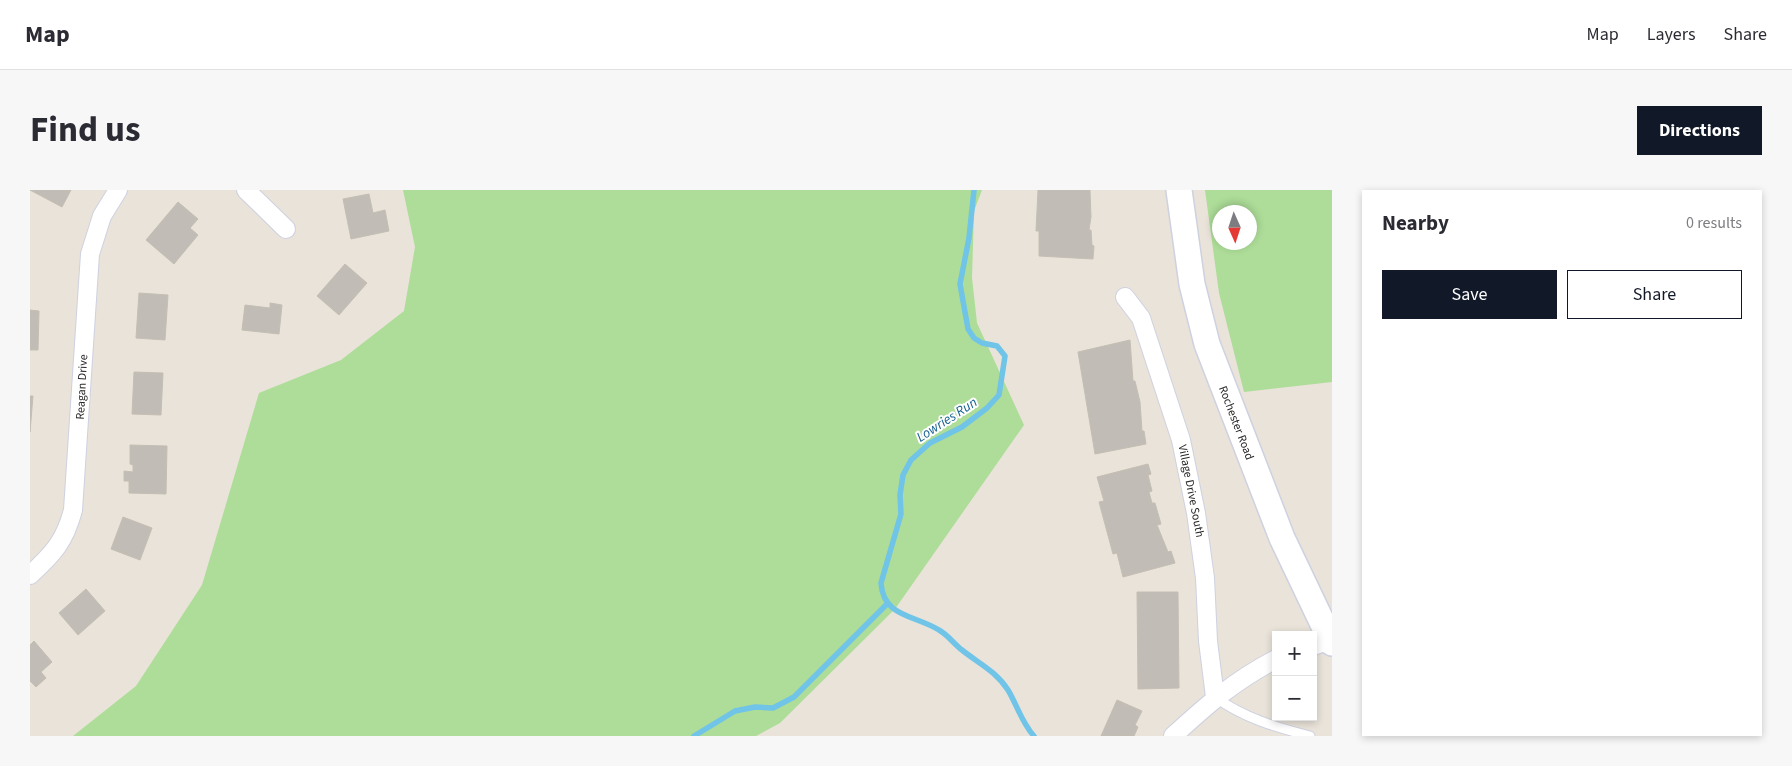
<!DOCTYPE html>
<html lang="en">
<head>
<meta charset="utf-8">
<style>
	body { margin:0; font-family:"Source Sans 3",sans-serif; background:#f7f7f7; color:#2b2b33 }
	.controls { position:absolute; right:15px; bottom:15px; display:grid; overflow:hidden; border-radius:0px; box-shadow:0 2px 8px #0003 }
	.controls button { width:45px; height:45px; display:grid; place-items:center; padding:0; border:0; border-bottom:1px solid #e1e1e2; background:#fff; color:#2b2b33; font:25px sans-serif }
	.compass { position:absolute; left:1182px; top:15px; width:45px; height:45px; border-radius:50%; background:#fff; box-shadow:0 2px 8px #0003; rotate:177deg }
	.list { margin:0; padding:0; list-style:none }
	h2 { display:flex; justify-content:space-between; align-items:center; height:65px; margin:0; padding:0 20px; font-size:21px }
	h2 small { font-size:16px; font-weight:400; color:#7c7c81 }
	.actions { display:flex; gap:10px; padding:15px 20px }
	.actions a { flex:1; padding:11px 0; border:1px solid #111827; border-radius:0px; text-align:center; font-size:18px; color:#111827 }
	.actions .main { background:#111827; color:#fff }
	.map { position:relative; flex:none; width:1302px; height:546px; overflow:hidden; border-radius:0px }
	header { display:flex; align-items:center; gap:30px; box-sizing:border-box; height:70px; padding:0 25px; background:#fff; border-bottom:1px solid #e1e1e2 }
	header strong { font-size:24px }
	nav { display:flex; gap:28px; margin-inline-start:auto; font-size:18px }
	.intro { display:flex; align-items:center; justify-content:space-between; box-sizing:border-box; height:120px; padding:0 30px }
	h1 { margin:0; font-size:35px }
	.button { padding:12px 22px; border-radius:0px; background:#111827; color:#fff; font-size:18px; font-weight:700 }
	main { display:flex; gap:30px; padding:0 30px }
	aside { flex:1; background:#fff; border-radius:0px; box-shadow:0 2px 8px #0003 }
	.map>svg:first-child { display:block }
	.green { fill:#addd98; fill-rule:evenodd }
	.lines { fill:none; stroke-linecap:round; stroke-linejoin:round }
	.stream { stroke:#70c4e7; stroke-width:5.5 }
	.building { fill:#c1bcb6; stroke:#c4beb3 }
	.lane-casing { stroke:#ced1e0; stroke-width:11 }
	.street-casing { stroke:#ced1e0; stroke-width:20 }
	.secondary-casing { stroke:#ced1e0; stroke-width:28 }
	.lane { stroke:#fff; stroke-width:9 }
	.street { stroke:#fff; stroke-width:18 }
	.secondary { stroke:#fff; stroke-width:25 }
	.labels { text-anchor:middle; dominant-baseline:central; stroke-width:4; stroke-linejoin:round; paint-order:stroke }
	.street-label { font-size:12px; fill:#272727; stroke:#fff }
	.water-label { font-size:14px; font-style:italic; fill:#14608e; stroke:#fff }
</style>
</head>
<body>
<header>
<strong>Map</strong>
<nav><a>Map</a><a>Layers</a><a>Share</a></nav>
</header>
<div class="intro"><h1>Find us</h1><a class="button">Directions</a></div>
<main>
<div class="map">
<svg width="1302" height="546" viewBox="0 0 1302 546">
	<rect width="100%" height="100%" fill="#e9e3d9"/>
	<path class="green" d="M373,0H952L944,21L942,88L947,133L994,235L865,419L750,533L726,546H43L106,496L172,395L229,203L311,170L374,121L385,57Z
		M1175,0H1302V192L1214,202L1189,103ZM1190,22H1220V52H1190Z"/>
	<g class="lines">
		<path class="stream" d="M944,0L939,48L930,94L938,139L944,148L952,153L967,156L975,166L969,205L957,218L932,237L900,253L881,270L873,285L870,305L871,324L851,393C853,427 885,425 909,440C918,445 924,454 932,460C948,473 966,481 978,500C987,515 992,533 1004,546
			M664,546L705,521L725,517L743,518L764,507L857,414"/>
	</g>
	<path class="building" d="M0,0H41L32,17Z
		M1008,0H1060L1061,27L1059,40H1061L1062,55L1064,56L1063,69L1009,66V41H1006Z
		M339,4L343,23L355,20L359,41L321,49L313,9Z
		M148,12L168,29L160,38L168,45L144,74L116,50Z
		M315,74L337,93L309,125L287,106Z
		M109,103L138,105L135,150L106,148Z
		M240,113L252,115L249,144L212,140L215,115L240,118Z
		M0,120L9,121L8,160H0Z
		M1100,150L1103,191H1105L1110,212L1112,241H1114L1116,254L1065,264L1048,162Z
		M104,182L133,183L131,225L102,224Z
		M0,206H3L0,242Z
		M100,255L137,256L136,304L99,303V291H94V281L103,282V275L100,274Z
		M1118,274L1121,284L1118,285L1122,301L1119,302L1122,313H1125L1131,334L1127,335L1138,362L1141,361L1145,373L1093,387L1087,363L1083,364L1069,312L1074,311L1067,287Z
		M93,327L122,338L110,370L81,359Z
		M56,399L75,421L48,445L29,423Z
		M1107,402H1148L1149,498L1108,499Z
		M4,451L22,472L11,482L16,488L6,497L0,491V455Z
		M1087,510L1112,521L1105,535L1108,537L1104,546H1071Z"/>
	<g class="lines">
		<defs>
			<path id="lane" d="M1185,507C1214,528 1245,537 1280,546"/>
			<path id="street" d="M216,0L256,39
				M1095,107L1111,128L1151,250L1166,323L1175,388L1178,451L1185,507
				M0,385C23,364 35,351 43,320L60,64L72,26L88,0
				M1283,456L1302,449
				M1143,546C1178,514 1204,491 1246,469"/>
			<path id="secondary" d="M1149,0L1162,94L1177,154L1252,348L1302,453"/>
		</defs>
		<use href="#lane" class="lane-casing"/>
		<use href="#street" class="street-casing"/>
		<use href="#secondary" class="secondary-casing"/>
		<use href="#lane" class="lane"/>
		<use href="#street" class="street"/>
		<use href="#secondary" class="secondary"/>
	</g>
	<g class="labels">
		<g class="street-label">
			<text transform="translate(52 197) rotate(-87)">Reagan Drive</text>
			<text transform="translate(1206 233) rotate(69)">Rochester Road</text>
			<text transform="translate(1161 301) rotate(79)">Village Drive South</text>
		</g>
		<g class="water-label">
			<text transform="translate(917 230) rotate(-33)">Lowries Run</text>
		</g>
	</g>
</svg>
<div class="controls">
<button>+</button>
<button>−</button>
</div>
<svg class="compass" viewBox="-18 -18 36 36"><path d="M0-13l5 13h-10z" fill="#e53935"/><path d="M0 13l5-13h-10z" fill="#7c7c81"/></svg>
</div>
<aside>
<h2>Nearby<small>0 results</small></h2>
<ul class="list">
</ul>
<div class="actions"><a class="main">Save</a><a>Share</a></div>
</aside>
</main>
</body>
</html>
